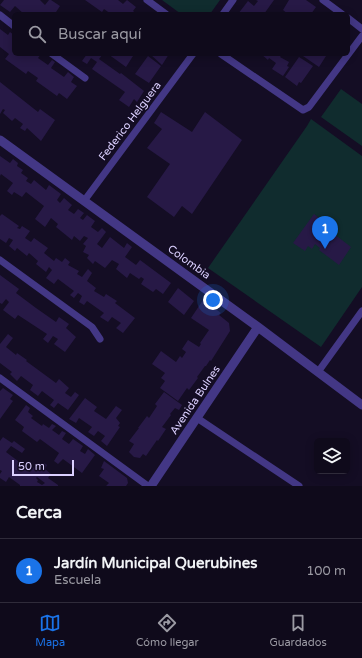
<!DOCTYPE html>
<html lang="es">
<head>
<meta charset="utf-8">
<style>
	body { margin:0; font-family:"Varela Round",sans-serif; background:#1d1828; color:#f1f3f6 }
	.controls { position:absolute; right:12px; bottom:12px; display:grid; overflow:hidden; border-radius:6px; box-shadow:0 2px 10px #0003 }
	.controls button { width:36px; height:36px; display:grid; place-items:center; padding:0; border:0; border-bottom:1px solid #2f2b3a; background:#0f0a1b; color:#f1f3f6; font:20px sans-serif }
	.scale { position:absolute; left:12px; bottom:10px; width:62px; box-sizing:border-box; padding-left:4px; border:2px solid #dbd0ff; border-top:0; font-size:11px; line-height:14px; white-space:nowrap; color:#dbd0ff; -webkit-text-stroke:3px #140d24; paint-order:stroke }
	.you { position:absolute; left:213px; top:300px; width:14px; height:14px; margin:-10px; border:3px solid #fff; border-radius:50%; background:#1a73e8; box-shadow:0 0 0 6px #1a73e833 }
	.badge { display:grid; place-items:center; width:26px; height:26px; border-radius:50%; background:#1a73e8; color:#fff; font-size:13px; font-weight:700 }
	.pin { position:absolute; translate:-50% -33px; filter:drop-shadow(0 1px 2px #0008) }
	.pin::after { content:''; position:absolute; top:21px; width:14px; height:12px; background:inherit; clip-path:polygon(0 0,100% 0,50% 100%) }
	.list { margin:0; padding:0; list-style:none }
	h2 { display:flex; justify-content:space-between; align-items:center; height:52px; margin:0; padding:0 16px; font-size:17px }
	h2 small { font-size:13px; font-weight:400; color:#9b9aa3 }
	.list li { display:grid; grid-template-columns:26px 1fr auto; gap:12px; align-items:center; box-sizing:border-box; height:64px; padding:0 16px; border-top:1px solid #2f2b3a }
	.list b { display:block; font-size:15px; white-space:nowrap }
	.list p { margin:0; font-size:13px; white-space:nowrap; color:#9b9aa3 }
	.list em { font-size:13px; font-style:normal; color:#9b9aa3 }
	.icon { flex:none; width:22px; height:22px; fill:none; stroke:currentColor; stroke-width:2; stroke-linecap:round; stroke-linejoin:round }
	.map { position:relative; flex:none; width:362px; height:486px; overflow:hidden }
	.search { position:absolute; background:#0f0a1b; box-shadow:0 2px 10px #0003; left:12px; right:12px; top:12px; height:44px; display:flex; align-items:center; gap:10px; box-sizing:border-box; padding:0 14px; border-radius:6px; color:#9b9aa3; font-size:15px }
	.sheet { height:116px; background:#0f0a1b }
	nav { display:flex; justify-content:space-around; align-items:center; box-sizing:border-box; height:56px; border-top:1px solid #2f2b3a; background:#0f0a1b; font-size:11px; color:#9b9aa3 }
	nav a { display:grid; justify-items:center; gap:2px }
	nav .on { color:#1a73e8 }
	.map>svg:first-child { display:block }
	.green { fill:#102c2e }
	.building { fill:#271946; fill-rule:evenodd }
	.lines { fill:none; stroke-linecap:round; stroke-linejoin:round }
	.minor { stroke:#433785; stroke-width:7 }
	.tertiary { stroke:#433785; stroke-width:9 }
	.labels { text-anchor:middle; dominant-baseline:central; stroke-width:3; stroke-linejoin:round; paint-order:stroke }
	.street-label { font-size:11px; fill:#dbd0ff; stroke:#140d24 }
</style>
</head>
<body>
<div class="map">
<svg width="362" height="486" viewBox="0 0 362 486">
	<rect width="100%" height="100%" fill="#140d24"/>
	<path class="green" d="M162,0H220L210,14H181Z
		M341,89L362,104V146L321,117Z
		M311,119L362,156V287L321,347L208,268L307,126Z"/>
	<path class="building" d="M4,0H40L45,5L49,0H51L60,6L56,12L60,14H28L25,12L24,14L15,6L10,12L0,5Z
		M85,0H118L123,4L127,0L136,7L133,11L137,14H111L104,9L102,12Z
		M256,0H274L264,14H238L248,1L254,6L258,1Z
		M289,0H306L316,7L311,14H288L283,10Z
		M0,29L8,35L10,32L14,35V54H41L38,58L48,65L52,60L55,62L51,68L64,77L68,72L74,77L71,82L77,86L67,99L59,93L57,96L36,81L38,78L28,71L26,74L5,59L9,54L0,47Z
		M87,54H103L99,59L120,74L121,73L144,91L137,102L134,99L129,107L119,100L125,92L92,69L97,62L91,58L87,64L82,61Z
		M108,54H131L133,56L126,67Z
		M150,54H169L162,65Z
		M261,54H282L280,57L289,62L287,66L289,67L283,76L272,69L276,63L269,58L268,60Z
		M304,54H325L324,55L326,56L319,67L303,56Z
		M148,56L161,66L149,83L135,74Z
		M299,57L313,66L301,83L299,82L297,86L285,77Z
		M0,82L38,112L40,109L55,120L41,141L27,128L25,131L20,128L23,124L15,118L12,121L3,113L5,110L3,109L0,114Z
		M161,112L192,132L205,112L242,140L192,214L182,206L174,217L147,197L170,164L147,148L162,129L154,123Z
		M0,156L10,163L13,159L18,163L17,166L23,170L21,173L28,178L26,181L31,184L34,180L46,190L49,185L61,194L57,200L60,203L64,198L72,205L68,210L74,214L78,209L84,213L80,218L83,220L87,215L95,221L91,227L98,232L102,228L106,232L97,244L102,248L110,237L124,248L127,243L132,247L125,257L136,265L140,260L171,283L163,294L156,289L153,292L141,284L144,279L141,277L139,279L130,273L127,278L116,269L119,264L112,260L105,268L95,261L93,264L87,258L89,255L83,252L86,246L83,244L88,238L84,236L80,241L74,236L72,240L56,227L58,224L51,218L45,227L35,219L44,206L26,192L22,197L14,192L12,195L7,191L13,183L1,174L0,176Z
		M2,214L19,226L17,228L20,229L22,226L30,231L25,238L31,242L34,238L48,248L44,253L54,261L56,258L62,262L65,258L70,262L68,265L79,271L77,274L82,277L88,269L92,273L87,281L96,288L94,291L104,297L106,294L117,301L115,303L135,318L123,333L116,328L121,323L112,317L108,322L100,317L104,313L87,301L84,305L79,302L82,296L78,293L74,298L70,295L74,291L58,279L54,284L46,278L52,270L49,267L46,272L36,264L38,261L29,253L27,256L17,248L15,251L9,246L13,240L9,238L6,243L0,239V216Z
		M314,214L319,218L315,224L332,237L334,234L351,247L339,265L319,250L320,248L315,244L312,249L308,246L305,251L293,243Z
		M0,275L19,289L16,293L36,308L56,322L59,317L69,324L66,328L76,337L65,352L54,344L58,339L53,336L48,343L43,339L47,334L18,315L15,319L3,310L9,302L6,299L2,304L0,303Z
		M178,288L194,301L184,315L168,302Z
		M203,300L221,313L219,315L229,323L230,331L211,361L210,360L206,366H205L197,377L198,378L189,390L187,388L178,401L160,388L165,381L161,378L165,373L152,364L161,351L176,362L180,356L182,358L186,352L182,349L188,340L199,347L201,344L200,343L209,330L191,318Z
		M8,334L13,338L6,347L16,355L17,353L27,360L26,361L56,383L59,379L69,388L65,393L71,397L75,392L79,395L68,410L58,403L54,408L50,405L54,400L42,391L38,396L30,390L33,385L21,376L17,381L10,374L12,372L0,363V344Z
		M3,388L13,395L10,399L13,401L0,419V391Z
		M164,392L182,405L179,410L175,408L170,414L171,415L162,427L166,429L158,441L157,440L146,456L143,454L140,458L134,457L129,452L134,444L129,441L139,428H138L147,416L149,418L157,406L155,404Z
		M85,398L97,407L94,411L106,419L116,406L122,410L116,418L120,423L118,426L120,427L107,446L101,441L105,436L98,431L94,436L88,432L92,427L79,418L76,423L69,419Z
		M26,405L30,408L28,412L33,416L31,418L42,426L43,424L49,428L52,424L56,426L52,430L59,435L62,431L66,433L62,439L69,444L73,439L83,446L80,451L85,454L88,449L95,455L82,473L63,459L58,464L54,461L59,453L40,439L37,442L22,431L24,427L15,420Z
		M3,437L12,443L14,441L25,449L22,453L11,446L6,452L26,467L25,469L30,472L34,467L39,471L44,463L47,465L45,469L51,474L48,478L58,485V486H20V485L9,477L6,482L0,478V474L2,471L0,470V441ZM37,477L45,483L42,485L37,482L38,480L36,478Z
		M104,461L127,478L128,483L126,486H106L109,483L99,476L104,469L101,468Z"/>
	<g class="lines">
		<path class="minor" d="M147,0L166,14
			M323,0L342,14
			M223,14L233,0
			M0,15L14,26
			M348,18L362,29
			M52,54L85,78
			M221,54L303,110L309,107L362,36
			M84,201L193,54
			M0,260L92,327L100,339
			M318,372L362,311
			M0,378L148,486
			M197,418L299,486"/>
		<path class="tertiary" d="M0,140L258,327L362,405
			M151,486L258,327"/>
	</g>
	<g class="labels">
		<g class="street-label">
			<text transform="translate(130 121) rotate(-53)">Federico Helguera</text>
			<text transform="translate(189 262) rotate(36)">Colombia</text>
			<text transform="translate(195 400) rotate(-56)">Avenida Bulnes</text>
		</g>
	</g>
</svg>
<div class="controls">
<button><svg class="icon" aria-label="layers" viewBox="0 0 24 24"><path d="M12 4l9 5-9 5-9-5zM3 14l9 5 9-5"/></svg></button>
</div>
<div class="scale">50 m</div>
<div class="you"></div>
<div class="pin badge" style="left:325px;top:249px">1</div>
<div class="search"><svg class="icon" aria-label="search" viewBox="0 0 24 24"><circle cx="10" cy="10" r="6"/><path d="M15 15l6 6"/></svg>Buscar aquí</div>
</div>
<section class="sheet">
<h2>Cerca<small></small></h2>
<ul class="list">
<li><span class="badge">1</span><div><b>Jardín Municipal Querubines</b><p>Escuela</p></div><em>100 m</em></li>
</ul>
</section>
<nav>
<a class="on"><svg class="icon" aria-label="map" viewBox="0 0 24 24"><path d="M3 6l6-2 6 2 6-2v14l-6 2-6-2-6 2zM9 4v14M15 6v14"/></svg>Mapa</a>
<a><svg class="icon" aria-label="directions" viewBox="0 0 24 24"><path d="M12 3l9 9-9 9-9-9zM9 14v-3h6M13 9l2 2-2 2"/></svg>Cómo llegar</a>
<a><svg class="icon" aria-label="saved" viewBox="0 0 24 24"><path d="M7 4h10v16l-5-4-5 4z"/></svg>Guardados</a>
</nav>
</body>
</html>
